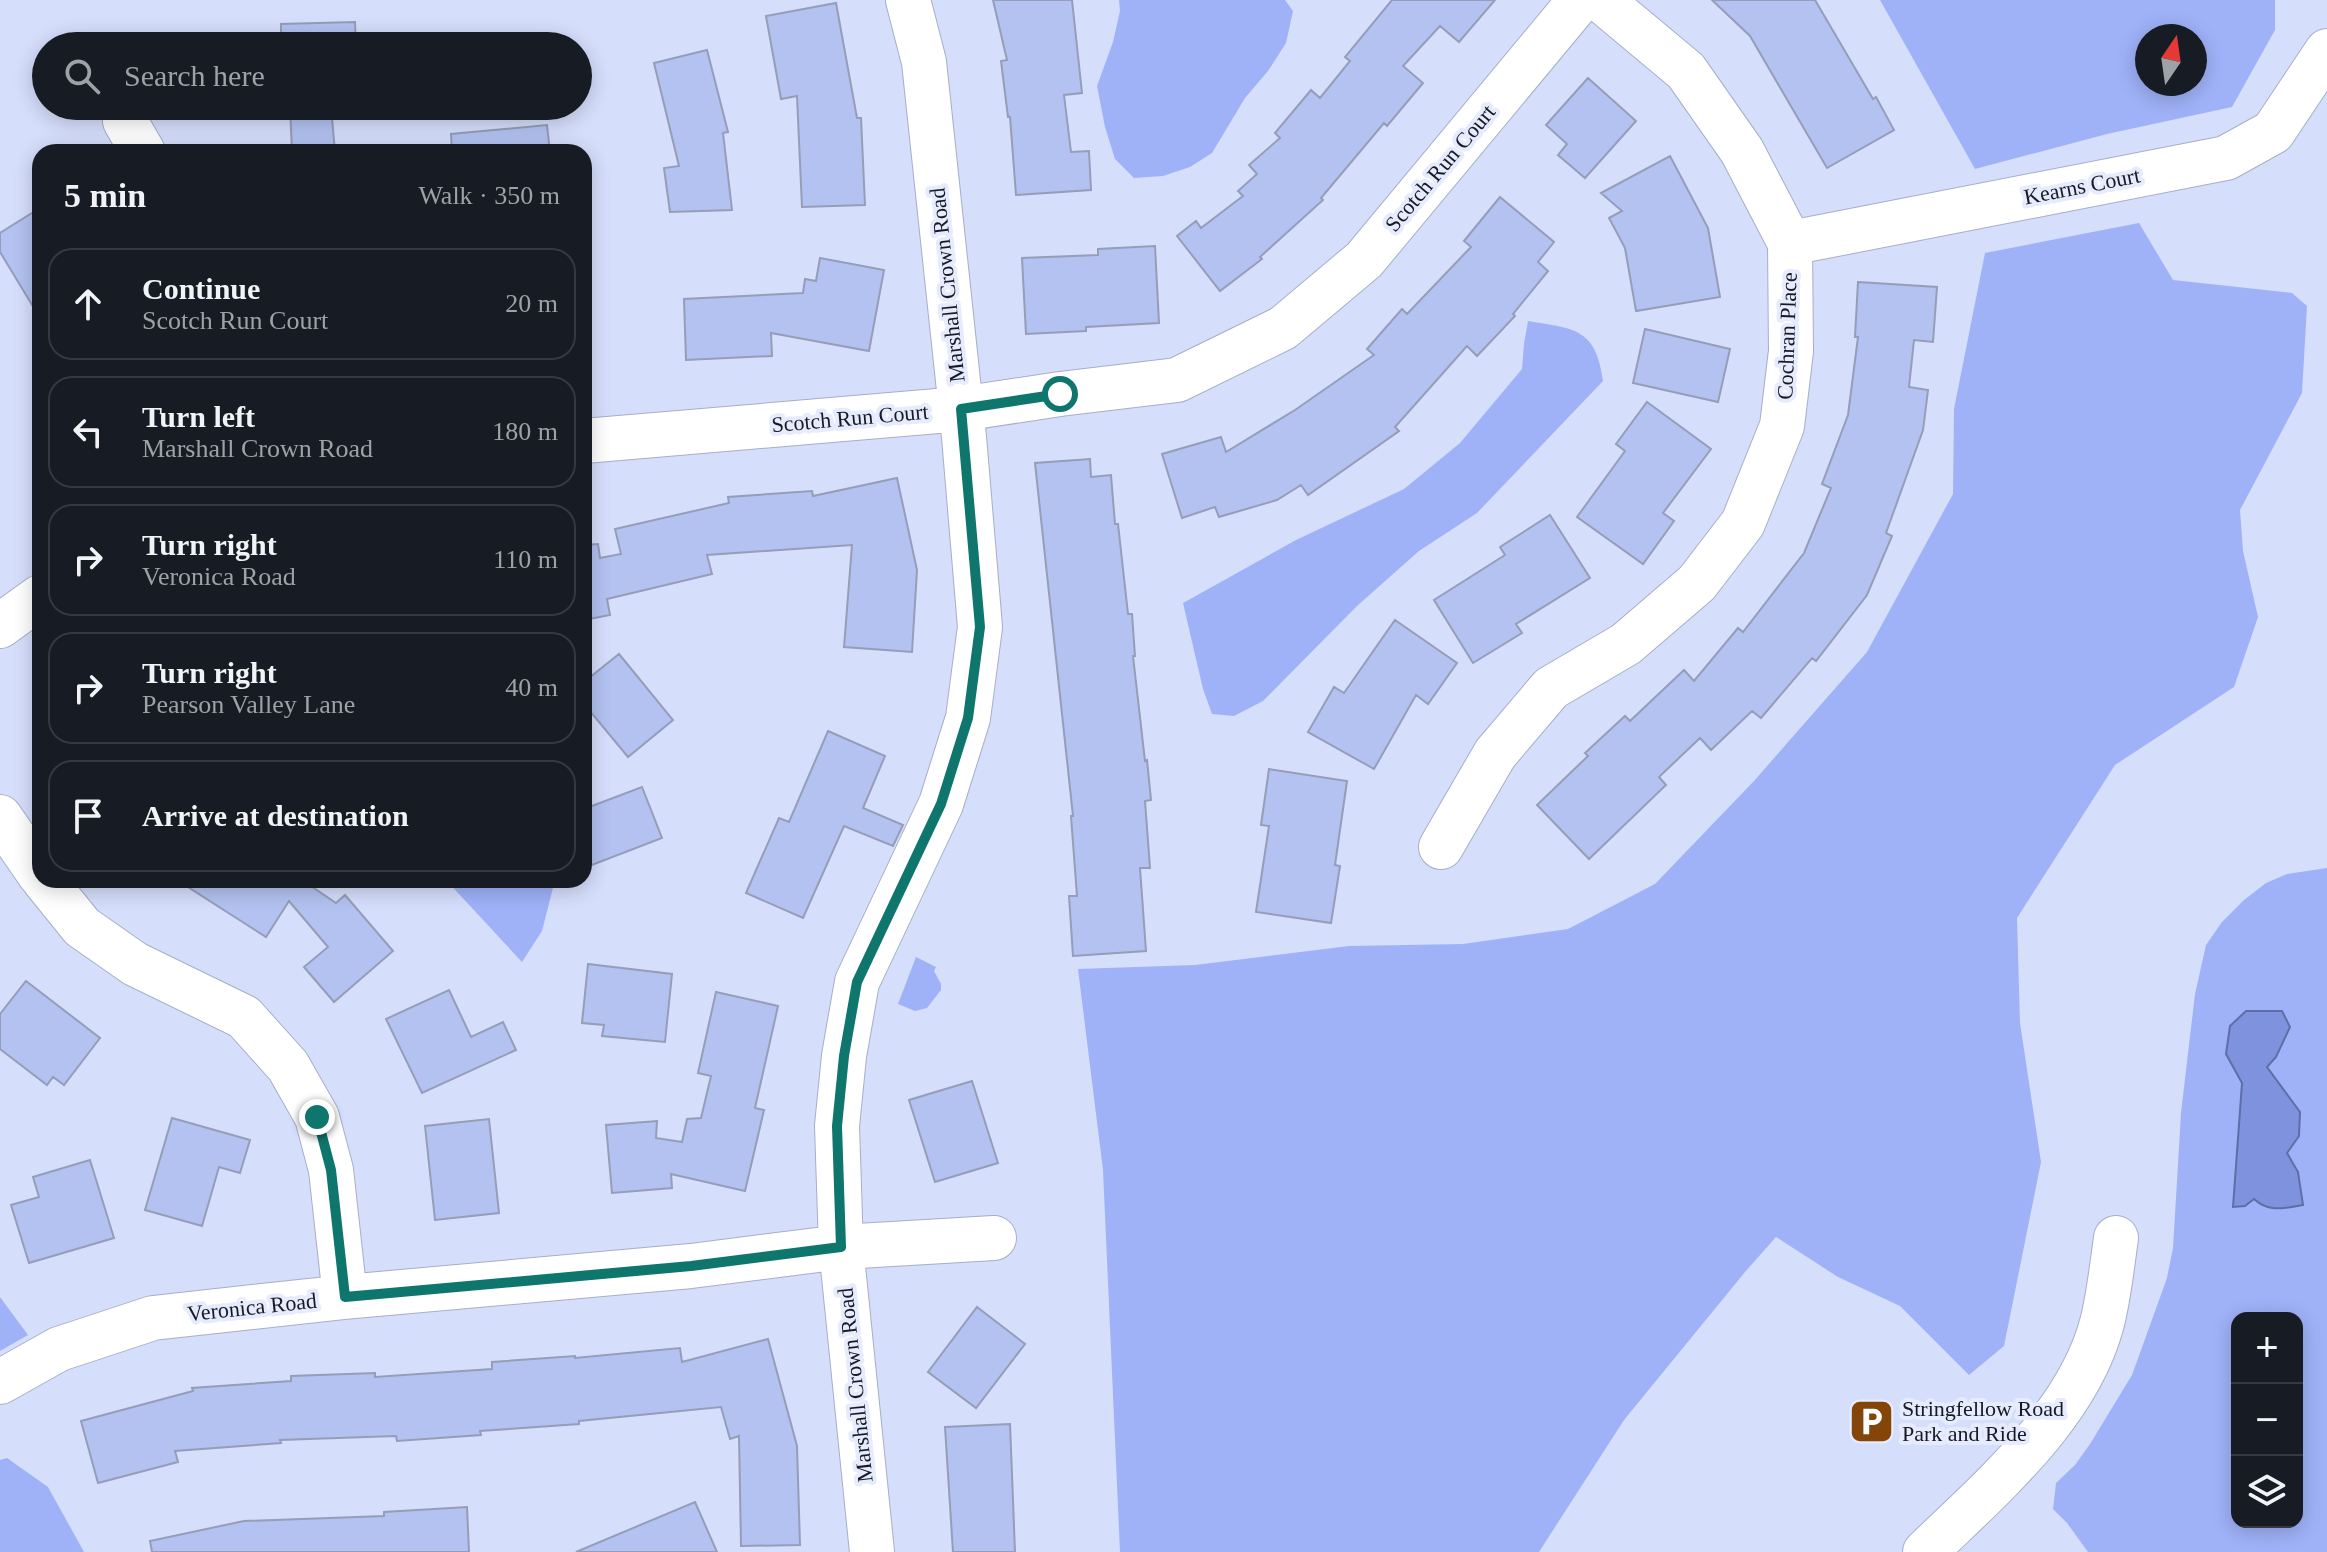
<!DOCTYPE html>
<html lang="en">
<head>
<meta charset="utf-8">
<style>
	body { margin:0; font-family:Georgia,serif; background:#20242c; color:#f1f3f6 }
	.controls { position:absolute; right:24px; bottom:24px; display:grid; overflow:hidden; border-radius:16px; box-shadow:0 4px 20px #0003 }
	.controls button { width:72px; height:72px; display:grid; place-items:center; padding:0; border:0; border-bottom:2px solid #363941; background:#171b24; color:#f1f3f6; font:40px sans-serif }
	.compass { position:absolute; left:2135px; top:24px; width:72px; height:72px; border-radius:50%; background:#171b24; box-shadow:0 4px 20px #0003; rotate:13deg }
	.stop { position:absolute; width:24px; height:24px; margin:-18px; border:6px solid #0f766e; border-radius:50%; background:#fff }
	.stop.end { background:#0f766e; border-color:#fff; box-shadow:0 2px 8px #0008 }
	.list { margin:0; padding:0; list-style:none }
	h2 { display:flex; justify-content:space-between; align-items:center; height:104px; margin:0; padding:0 32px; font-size:34px }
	h2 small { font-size:26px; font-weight:400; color:#9ea1a6 }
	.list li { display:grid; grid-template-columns:52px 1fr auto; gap:24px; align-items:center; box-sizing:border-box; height:112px; margin:0 16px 16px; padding:0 16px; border:2px solid #363941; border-radius:24px }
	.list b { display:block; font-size:30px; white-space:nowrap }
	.list p { margin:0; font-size:26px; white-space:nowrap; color:#9ea1a6 }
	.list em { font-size:26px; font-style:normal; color:#9ea1a6 }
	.icon { flex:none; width:44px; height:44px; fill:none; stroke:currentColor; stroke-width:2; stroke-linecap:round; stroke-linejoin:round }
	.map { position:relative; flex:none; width:2327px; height:1552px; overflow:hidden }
	.search { position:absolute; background:#171b24; box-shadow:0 4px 20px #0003; left:32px; top:32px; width:560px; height:88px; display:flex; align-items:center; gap:20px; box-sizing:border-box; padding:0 28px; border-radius:44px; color:#9ea1a6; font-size:30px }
	.panel { position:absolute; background:#171b24; box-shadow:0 4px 20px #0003; left:32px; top:144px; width:560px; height:744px; border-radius:24px }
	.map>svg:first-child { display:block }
	.green { fill:#9fb2f8; fill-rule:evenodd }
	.water { fill:#7e92de; stroke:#5f6ea6; stroke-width:2 }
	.building { fill:#b3c2f1; stroke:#959db8; stroke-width:2 }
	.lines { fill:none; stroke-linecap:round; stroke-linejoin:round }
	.minor-casing { stroke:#a6aeca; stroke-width:46 }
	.minor { stroke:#fff; stroke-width:44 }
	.route { stroke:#0f766e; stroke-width:10 }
	.labels { text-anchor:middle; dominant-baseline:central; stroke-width:8; stroke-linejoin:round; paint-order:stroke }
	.street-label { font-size:22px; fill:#171a24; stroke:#e6ecfd }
	.poi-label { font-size:22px; fill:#171a24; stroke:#e6ecfd; text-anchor:start }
</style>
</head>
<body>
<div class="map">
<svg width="2327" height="1552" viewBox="0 0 2327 1552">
	<rect width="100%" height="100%" fill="#d5defb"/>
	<path class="green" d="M1119,0H1285L1293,11L1286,43L1268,71L1245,98L1212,153L1190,167L1163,176L1134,178L1115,159L1105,127L1097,86L1113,42L1120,11Z
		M1880,0H2275V30L2232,107L2107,134L1975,169ZM2147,36H2195V84H2147Z
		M2139,223L2173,280L2292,293L2307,306L2302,393L2240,510L2243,551L2258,617L2234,687L2115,765L2017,918L2020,1023L2041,1162L2004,1346L1969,1375L1900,1306L1838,1277L1776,1237L1745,1272L1624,1420L1539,1552H1120L1103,1170L1078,969L1195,965L1349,946L1463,944L1568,929L1655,884L1754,781L1867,652L1953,494L1954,409L1985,253Z
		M1528,321C1575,329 1596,328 1603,381L1477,513L1419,551L1357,606L1263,701L1234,716L1212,714L1203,689L1183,603L1296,540L1404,489L1460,443L1522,369L1524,344Z
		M2327,868V1552H2088L2067,1523L2053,1509L2056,1483L2075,1465L2090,1444L2132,1375L2167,1278L2173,1248L2181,1113L2195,994L2206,945L2222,922L2244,900L2266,883L2287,874ZM2237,1318H2297V1522H2237Z
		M446,880H555L542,931L522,962Z
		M916,957L936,967L934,971L941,984V990L927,1008L915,1011L898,1004Z
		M0,1297L28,1335L0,1351Z
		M7,1458L48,1487L84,1552H0V1460Z"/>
	<path class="water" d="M2246,1011H2282L2290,1027L2276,1057L2267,1067L2300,1112L2299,1136L2287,1153L2298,1172L2303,1205C2284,1208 2269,1213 2254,1199L2245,1206L2233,1207L2242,1083L2226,1054L2230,1026Z"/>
	<path class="building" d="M993,0H1072L1082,93L1064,95L1071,152L1089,151L1091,190L1016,195L1010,117H1008L1001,61L1007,60Z
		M1392,0H1495L1459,42L1440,26L1403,66L1423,83L1387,126L1384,123L1321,198L1323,200L1260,257L1262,259L1220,291L1177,236L1196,221L1201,228L1243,196L1238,191L1257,174L1249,165L1280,138L1275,133L1311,90L1320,98L1350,61L1345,57Z
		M1712,0H1815L1873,99L1876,97L1894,130L1827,168L1750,36Z
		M836,3L857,118H861L865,205L802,207L797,96L781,99L766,16Z
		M355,22L356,46H281V24Z
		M707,50L728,132L723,133L732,210L670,212L664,168L679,166L654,63Z
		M1588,78L1636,121L1585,178L1558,155L1567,144L1546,125Z
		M290,106H331L335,152H292Z
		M547,125L550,152H452L451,134Z
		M1670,156L1708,228L1720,297L1636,311L1625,248L1609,218L1622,211L1601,193Z
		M1500,197L1554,242L1538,262L1548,271L1513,314L1515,316L1477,356L1467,346L1395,427L1399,431L1308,495L1301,485L1277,500L1219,517L1215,507L1182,518L1162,454L1221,437L1226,452L1295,410L1374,355L1367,349L1402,309L1407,314L1471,247L1464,241Z
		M40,208V318L0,252V233Z
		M1155,246L1159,323L1086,327V331L1026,334L1022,258L1098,255V249Z
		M820,258L884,270L869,351L771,333L772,356L686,360L684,299L803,293L805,279L816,281Z
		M1858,282L1937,287L1933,342L1914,340L1909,387L1928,390L1923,430L1886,533L1892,536L1867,595L1816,661L1812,658L1761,718L1752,711L1711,750L1700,738L1659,777L1666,785L1589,859L1537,805L1588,756L1585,753L1625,716L1630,721L1684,670L1694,681L1738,628L1743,632L1804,553L1831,488L1822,484L1848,415L1858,337H1855Z
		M1645,329L1730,349L1718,402L1633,383Z
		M1647,402L1711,449L1663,513L1674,521L1643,564L1577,517L1625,451L1616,444Z
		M1090,459L1091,477L1111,475L1115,524H1118L1128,614H1132L1135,656H1133L1145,761L1147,760L1151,800L1145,801L1150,868H1140L1146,951L1073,956L1069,896H1077L1071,816H1073L1035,463Z
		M897,478L917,570L912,652L844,647L852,545L707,555L712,574L607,599L610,615L584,620V545L598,544L600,558L621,554L615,529L729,503L728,497L812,491L813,496Z
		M1550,515L1590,578L1516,624L1522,633L1473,663L1434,600L1505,555L1500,547Z
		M1395,620L1457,663L1428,704L1416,695L1374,769L1308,732L1334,687L1344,693Z
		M619,654L673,720L628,757L584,704V682Z
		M828,731L885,756L863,808L903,825L893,846L844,826L803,918L746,893L779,818L789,822Z
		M1269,769L1347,781L1335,865L1340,866L1331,923L1256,912L1269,826L1261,825Z
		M642,787L662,838L584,868V809Z
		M177,880H302L336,903L345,895L393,951L334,1002L304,967L328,947L289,901L266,937Z
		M588,964L672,974L665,1042L602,1036L604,1025L582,1023Z
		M26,981L100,1038L64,1085L53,1077L47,1085L0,1049V1014Z
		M449,990L471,1037L503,1022L516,1050L422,1093L386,1019Z
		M716,992L778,1006L755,1108L764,1110L745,1191L671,1174L672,1188L612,1193L606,1125L657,1121L656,1138L682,1142L687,1119L701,1118L711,1076L698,1073Z
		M972,1081L998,1163L935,1182L909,1100Z
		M172,1118L250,1140L240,1173L219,1167L202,1226L145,1210Z
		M489,1119L499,1213L435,1220L425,1126Z
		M90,1160L114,1238L29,1263L11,1205L39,1197L33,1177Z
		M977,1307L1025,1344L976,1408L928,1372Z
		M768,1339L797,1446L800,1545L741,1546L739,1436L730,1439L721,1407L579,1421V1424L480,1431L481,1435L397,1441L396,1436L280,1440L281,1443L175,1451L178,1462L98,1483L81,1421L193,1391L192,1388L291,1381V1376L375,1373V1377L492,1369V1362L575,1356V1358L680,1348L682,1362Z
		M1010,1424L1015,1552H953L945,1427Z
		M695,1502L717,1552H576Z
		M467,1507L469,1552H152L150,1541L244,1521L384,1516V1512Z"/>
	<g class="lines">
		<defs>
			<path id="minor" d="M125,121L143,152
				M1790,243L2226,158L2273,132L2327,51
				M584,441L961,409L1060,394L1177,380L1283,328L1364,260L1580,0
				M0,626L40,597
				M0,817L40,875
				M1441,847L1495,754L1551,688L1626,644L1697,583L1743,523L1782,426L1791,351L1790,243L1742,151L1686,71L1601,0
				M44,880L82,927L135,964L244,1017L288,1066L317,1117L331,1170L345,1297
				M0,1382L59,1349L153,1318L345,1297L691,1266L841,1247L994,1238
				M872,1552L841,1247L837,1126L844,1056L857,982L941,804L968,718L980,627L964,437L924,62L908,0
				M1925,1552C1991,1488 2078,1415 2102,1323C2109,1296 2112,1266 2116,1238"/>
		</defs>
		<use href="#minor" class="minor-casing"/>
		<use href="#minor" class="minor"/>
	</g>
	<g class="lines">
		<path class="route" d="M317,1117L331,1170L345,1297L691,1266L841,1247L837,1126L844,1056L857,982L941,804L968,718L980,627L961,409L1060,394"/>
	</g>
	<defs>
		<symbol id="parking-square" viewBox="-11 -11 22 22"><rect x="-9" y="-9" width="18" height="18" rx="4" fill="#844509" stroke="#e6ecfd"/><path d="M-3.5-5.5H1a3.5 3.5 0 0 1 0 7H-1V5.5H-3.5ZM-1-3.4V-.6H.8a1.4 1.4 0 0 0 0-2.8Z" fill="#fff"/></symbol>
	</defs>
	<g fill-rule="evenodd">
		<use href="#parking-square" x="1846" y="1396" width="51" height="51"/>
	</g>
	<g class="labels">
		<g class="street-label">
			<text transform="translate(1440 168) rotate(-50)">Scotch Run Court</text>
			<text transform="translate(2082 186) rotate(-11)">Kearns Court</text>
			<text transform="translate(947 285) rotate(-96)">Marshall Crown Road</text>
			<text transform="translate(1787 336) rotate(-88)">Cochran Place</text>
			<text transform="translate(850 418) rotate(-5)">Scotch Run Court</text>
			<text transform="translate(252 1307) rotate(-6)">Veronica Road</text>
			<text transform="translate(855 1385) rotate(-96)">Marshall Crown Road</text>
		</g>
		<g class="poi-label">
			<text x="1902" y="1408">Stringfellow Road<tspan x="1902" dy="25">Park and Ride</tspan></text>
		</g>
	</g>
</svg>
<div class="controls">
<button>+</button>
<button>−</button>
<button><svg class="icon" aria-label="layers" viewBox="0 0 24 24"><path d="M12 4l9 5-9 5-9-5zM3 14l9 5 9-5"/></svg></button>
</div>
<svg class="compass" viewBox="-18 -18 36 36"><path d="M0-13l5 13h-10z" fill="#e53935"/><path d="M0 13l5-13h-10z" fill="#9ea1a6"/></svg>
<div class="stop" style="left:1060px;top:394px"></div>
<div class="stop end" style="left:317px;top:1117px"></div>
<div class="search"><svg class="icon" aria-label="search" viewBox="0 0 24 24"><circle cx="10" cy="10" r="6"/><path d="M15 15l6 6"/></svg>Search here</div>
<section class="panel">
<h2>5 min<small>Walk · 350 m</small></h2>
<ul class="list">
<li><svg class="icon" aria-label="ahead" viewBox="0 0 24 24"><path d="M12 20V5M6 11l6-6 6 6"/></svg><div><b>Continue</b><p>Scotch Run Court</p></div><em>20 m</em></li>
<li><svg class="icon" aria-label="left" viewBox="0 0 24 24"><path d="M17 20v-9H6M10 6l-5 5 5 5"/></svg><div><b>Turn left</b><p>Marshall Crown Road</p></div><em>180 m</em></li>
<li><svg class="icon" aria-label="right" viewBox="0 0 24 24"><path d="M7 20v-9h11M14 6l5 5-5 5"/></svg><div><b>Turn right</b><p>Veronica Road</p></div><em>110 m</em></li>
<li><svg class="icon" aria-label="right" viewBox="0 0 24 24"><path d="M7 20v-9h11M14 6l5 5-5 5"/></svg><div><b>Turn right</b><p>Pearson Valley Lane</p></div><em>40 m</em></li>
<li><svg class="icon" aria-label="arrive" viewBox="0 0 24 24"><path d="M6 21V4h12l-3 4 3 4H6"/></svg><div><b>Arrive at destination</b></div></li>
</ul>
</section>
</div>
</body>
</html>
